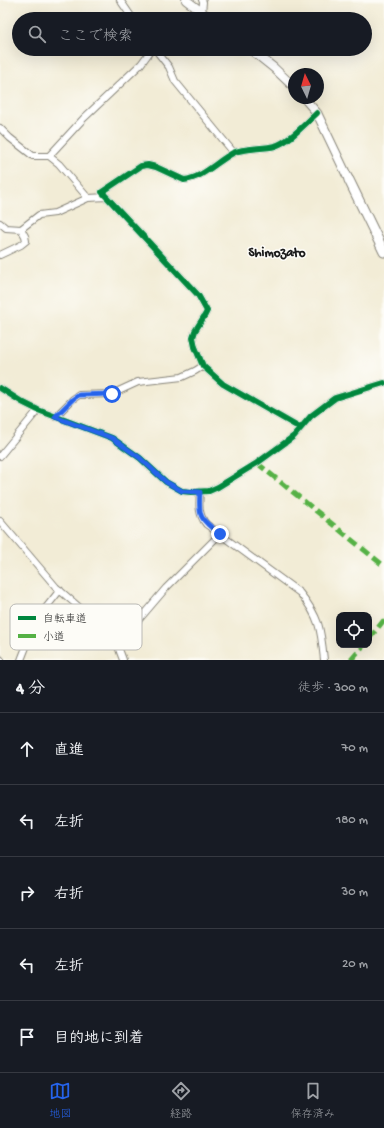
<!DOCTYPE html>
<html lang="ja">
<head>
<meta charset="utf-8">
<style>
	body { margin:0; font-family:"Gochi Hand","Klee One",sans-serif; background:#20242c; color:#f1f3f6 }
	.controls { position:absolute; right:12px; bottom:12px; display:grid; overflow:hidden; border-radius:8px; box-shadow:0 4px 16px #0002 }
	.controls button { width:36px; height:36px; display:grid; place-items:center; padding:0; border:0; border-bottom:1px solid #363941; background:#171b24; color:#f1f3f6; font:20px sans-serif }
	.compass { position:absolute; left:288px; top:68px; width:36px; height:36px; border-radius:50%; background:#171b24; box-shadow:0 4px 16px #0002; rotate:355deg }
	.stop { position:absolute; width:12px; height:12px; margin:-9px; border:3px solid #2563eb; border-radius:50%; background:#fff }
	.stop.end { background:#2563eb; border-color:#fff; box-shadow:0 1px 4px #0008 }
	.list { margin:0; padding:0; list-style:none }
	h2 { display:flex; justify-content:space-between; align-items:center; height:52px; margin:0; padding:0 16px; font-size:17px }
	h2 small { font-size:13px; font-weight:400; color:#9ea1a6 }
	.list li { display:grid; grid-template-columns:26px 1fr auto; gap:12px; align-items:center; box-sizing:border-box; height:72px; padding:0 16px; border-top:1px solid #363941 }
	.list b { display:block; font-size:15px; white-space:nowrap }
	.list em { font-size:13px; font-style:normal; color:#9ea1a6 }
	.icon { flex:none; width:22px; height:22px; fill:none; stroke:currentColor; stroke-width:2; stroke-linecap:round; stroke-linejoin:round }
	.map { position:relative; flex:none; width:384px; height:660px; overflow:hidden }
	.search { position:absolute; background:#171b24; box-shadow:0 4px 16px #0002; left:12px; right:12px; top:12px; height:44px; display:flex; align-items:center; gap:10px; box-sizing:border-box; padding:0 14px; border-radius:22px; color:#9ea1a6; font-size:15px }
	.sheet { height:412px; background:#171b24 }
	nav { display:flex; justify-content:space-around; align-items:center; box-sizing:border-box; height:56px; border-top:1px solid #363941; background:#171b24; font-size:11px; color:#9ea1a6 }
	nav a { display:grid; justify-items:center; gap:2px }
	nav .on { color:#2563eb }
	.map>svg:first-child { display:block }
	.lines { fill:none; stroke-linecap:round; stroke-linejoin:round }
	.minor-casing { stroke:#878479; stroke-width:8 }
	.tertiary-casing { stroke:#878479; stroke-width:10 }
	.secondary-casing { stroke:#878479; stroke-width:11 }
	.minor { stroke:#fff; stroke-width:6 }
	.tertiary { stroke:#fff; stroke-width:8 }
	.secondary { stroke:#fff; stroke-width:9 }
	.quiet { stroke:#55b145; stroke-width:5; stroke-dasharray:10 5; stroke-linecap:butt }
	.cycleway-casing { stroke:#fdfcf7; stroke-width:8 }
	.cycleway { stroke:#00873e; stroke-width:6 }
	.route { stroke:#2563eb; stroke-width:5 }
	.labels { text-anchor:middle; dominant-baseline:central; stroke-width:3; stroke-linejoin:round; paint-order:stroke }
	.neighbourhood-label { font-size:13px; font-weight:bold; fill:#1c1c1c; stroke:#fdfcf7 }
	.key { fill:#fdfcf7; stroke:#bab9b5; stroke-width:1 }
	.key-label { font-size:11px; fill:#1c1c1c }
</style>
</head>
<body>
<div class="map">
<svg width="384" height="660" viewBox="0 0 384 660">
	<rect width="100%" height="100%" fill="#fdfcf7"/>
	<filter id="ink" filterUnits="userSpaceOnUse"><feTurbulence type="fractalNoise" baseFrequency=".025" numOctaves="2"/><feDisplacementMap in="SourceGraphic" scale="8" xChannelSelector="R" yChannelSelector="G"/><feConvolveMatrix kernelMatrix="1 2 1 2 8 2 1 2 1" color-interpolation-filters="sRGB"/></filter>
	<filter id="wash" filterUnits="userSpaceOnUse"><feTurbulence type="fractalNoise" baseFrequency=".012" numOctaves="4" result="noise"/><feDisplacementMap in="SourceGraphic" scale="16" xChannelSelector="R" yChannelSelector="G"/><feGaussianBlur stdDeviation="0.9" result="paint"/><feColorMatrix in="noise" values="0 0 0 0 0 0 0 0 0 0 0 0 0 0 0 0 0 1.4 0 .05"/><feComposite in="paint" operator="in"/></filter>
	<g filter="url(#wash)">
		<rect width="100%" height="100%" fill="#f2ecd6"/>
	</g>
	<g filter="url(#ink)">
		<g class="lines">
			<defs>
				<path id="minor" d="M120,0L133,19
					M202,0L203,2L202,13
					M155,49L169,67L175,81L234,153
					M0,128L10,138L33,156H49L84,118L141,64L149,53V49
					M49,156L59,164L88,198
					M0,223L6,228L21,229L25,236L26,241L21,245L0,255
					M21,229L39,215L55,213L88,198L107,197
					M0,388L22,402L38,410L112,438L140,458L166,482L182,491L191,492L209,491L218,487L257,463L286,442L294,436L311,416L335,398L384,383
					M55,417L73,399L79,395L112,394L138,382L182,377L195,371L203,366
					M300,428L223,384L203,366L195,347L193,337L195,331L205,315L207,311L198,295L102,192L141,166L148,165L156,167L184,180C203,178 216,162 233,153C243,148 263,149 275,146C289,142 306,123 317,113
					M0,456L38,410
					M200,492C199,504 198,514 206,524L300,593C320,618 321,630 324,660
					M0,521L56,587L111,635L116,641L123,660
					M116,641L131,629L166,588L220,534
					M0,659L1,660
					M21,660L37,619L60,590"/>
				<path id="tertiary" d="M186,0L211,19
					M250,49L274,68L294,87
					M304,98L317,113L349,180"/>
				<path id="secondary" d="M349,180L384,252"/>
			</defs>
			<use href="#minor" class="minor-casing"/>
			<use href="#tertiary" class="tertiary-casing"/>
			<use href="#secondary" class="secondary-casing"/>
			<use href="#minor" class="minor"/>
			<use href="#tertiary" class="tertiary"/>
			<use href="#secondary" class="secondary"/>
			<path class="quiet" d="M257,463L384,566
				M369,639L384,620
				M351,660L364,645"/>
			<defs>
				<path id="cycleway" d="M0,388L22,402L38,410L112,438L140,458L166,482L182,491L191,492L209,491L218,487L257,463L286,442L294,436L311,416L335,398L384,383
					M300,428L223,384L203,366L195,347L193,337L195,331L205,315L207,311L198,295L102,192L141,166L148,165L156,167L184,180C203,178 216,162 233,153C243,148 263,149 275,146C289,142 306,123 317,113"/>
			</defs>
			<use href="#cycleway" class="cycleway-casing"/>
			<use href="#cycleway" class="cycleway"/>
		</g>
	</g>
	<g class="lines" filter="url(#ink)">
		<path class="route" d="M112,394L79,395L73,399L55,417L112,438L140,458L166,482L182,491L200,492C198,517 200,519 220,534"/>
	</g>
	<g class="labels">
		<g class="neighbourhood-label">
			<text x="277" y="253">Shimozato</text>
		</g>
	</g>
	<rect x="10" y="604" width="132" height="46" rx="6" class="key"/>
	<rect x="18" y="616" width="18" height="4" fill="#00873e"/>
	<rect x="18" y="634" width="18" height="4" fill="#55b145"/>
	<g class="key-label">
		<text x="43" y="622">自転車道</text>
		<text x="43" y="640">小道</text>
	</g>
</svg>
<div class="controls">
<button><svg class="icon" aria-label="locate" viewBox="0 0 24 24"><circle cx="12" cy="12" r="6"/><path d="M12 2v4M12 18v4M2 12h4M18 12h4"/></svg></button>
</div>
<svg class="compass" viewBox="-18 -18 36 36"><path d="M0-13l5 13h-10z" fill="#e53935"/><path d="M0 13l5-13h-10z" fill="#9ea1a6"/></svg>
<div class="stop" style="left:112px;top:394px"></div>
<div class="stop end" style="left:220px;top:534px"></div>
<div class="search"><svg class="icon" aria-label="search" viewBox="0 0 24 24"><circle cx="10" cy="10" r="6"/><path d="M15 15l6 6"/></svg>ここで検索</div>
</div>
<section class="sheet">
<h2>4 分<small>徒歩 · 300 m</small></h2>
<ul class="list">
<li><svg class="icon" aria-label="ahead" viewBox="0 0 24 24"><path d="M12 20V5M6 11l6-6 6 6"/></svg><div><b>直進</b></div><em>70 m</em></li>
<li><svg class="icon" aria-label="left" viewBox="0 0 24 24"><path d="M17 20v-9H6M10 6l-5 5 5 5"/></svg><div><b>左折</b></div><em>180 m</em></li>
<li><svg class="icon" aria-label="right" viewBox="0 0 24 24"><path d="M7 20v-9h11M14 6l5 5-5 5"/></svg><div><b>右折</b></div><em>30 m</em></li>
<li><svg class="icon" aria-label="left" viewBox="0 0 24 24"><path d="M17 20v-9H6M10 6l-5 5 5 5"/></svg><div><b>左折</b></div><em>20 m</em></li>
<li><svg class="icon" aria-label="arrive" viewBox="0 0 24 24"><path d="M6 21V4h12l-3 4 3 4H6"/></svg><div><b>目的地に到着</b></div></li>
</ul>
</section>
<nav>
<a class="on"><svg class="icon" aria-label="map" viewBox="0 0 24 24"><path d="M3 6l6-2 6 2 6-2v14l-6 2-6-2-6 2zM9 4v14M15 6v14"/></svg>地図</a>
<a><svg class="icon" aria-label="directions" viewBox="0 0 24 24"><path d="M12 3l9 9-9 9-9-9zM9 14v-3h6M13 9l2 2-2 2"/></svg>経路</a>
<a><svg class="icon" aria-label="saved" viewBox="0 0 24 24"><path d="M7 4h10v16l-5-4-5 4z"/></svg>保存済み</a>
</nav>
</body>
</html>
